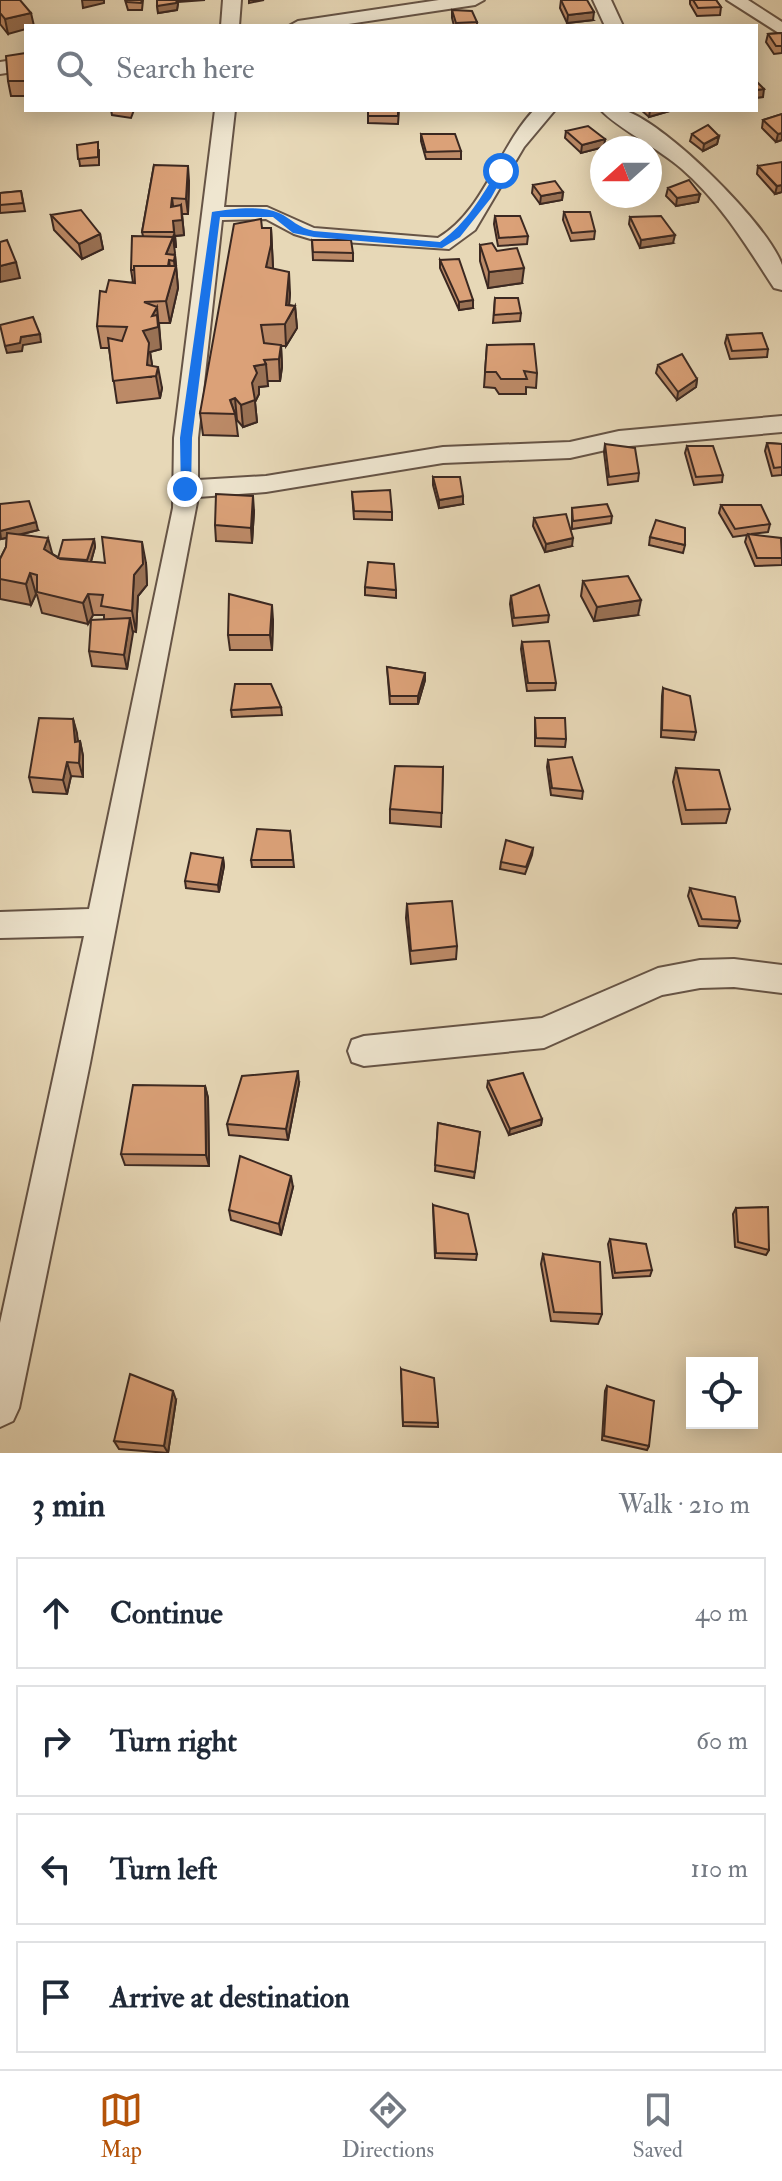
<!DOCTYPE html>
<html lang="en">
<head>
<meta charset="utf-8">
<style>
	body { margin:0; font-family:"IM FELL Double Pica",serif; background:#f2f2f3; color:#1f2937 }
	.controls { position:absolute; right:24px; bottom:24px; display:grid; overflow:hidden; border-radius:0px; box-shadow:0 4px 20px #0003 }
	.controls button { width:72px; height:72px; display:grid; place-items:center; padding:0; border:0; border-bottom:2px solid #e0e1e3; background:#fff; color:#1f2937; font:40px sans-serif }
	.compass { position:absolute; left:590px; top:136px; width:72px; height:72px; border-radius:50%; background:#fff; box-shadow:0 4px 20px #0003; rotate:249deg }
	.stop { position:absolute; width:24px; height:24px; margin:-18px; border:6px solid #1a73e8; border-radius:50%; background:#fff }
	.stop.end { background:#1a73e8; border-color:#fff; box-shadow:0 2px 8px #0008 }
	.list { margin:0; padding:0; list-style:none }
	h2 { display:flex; justify-content:space-between; align-items:center; height:104px; margin:0; padding:0 32px; font-size:34px }
	h2 small { font-size:26px; font-weight:400; color:#747a83 }
	.list li { display:grid; grid-template-columns:52px 1fr auto; gap:24px; align-items:center; box-sizing:border-box; height:112px; margin:0 16px 16px; padding:0 16px; border:2px solid #e0e1e3; border-radius:0px }
	.list b { display:block; font-size:30px; white-space:nowrap }
	.list em { font-size:26px; font-style:normal; color:#747a83 }
	.icon { flex:none; width:44px; height:44px; fill:none; stroke:currentColor; stroke-width:2; stroke-linecap:round; stroke-linejoin:round }
	.map { position:relative; flex:none; width:782px; height:1453px; overflow:hidden }
	.search { position:absolute; background:#fff; box-shadow:0 4px 20px #0003; left:24px; right:24px; top:24px; height:88px; display:flex; align-items:center; gap:20px; box-sizing:border-box; padding:0 28px; border-radius:0px; color:#747a83; font-size:30px }
	.sheet { height:616px; background:#fff }
	nav { display:flex; justify-content:space-around; align-items:center; box-sizing:border-box; height:112px; border-top:2px solid #e0e1e3; background:#fff; font-size:22px; color:#747a83 }
	nav a { display:grid; justify-items:center; gap:4px }
	nav .on { color:#b45309 }
	.map>svg:first-child { display:block }
	.lines { fill:none; stroke-linecap:round; stroke-linejoin:round }
	.minor-casing { stroke:#665446; stroke-width:4 }
	.minor { fill:#efe6d0; fill-rule:evenodd }
	.wall { fill:#bc8a67; stroke:#3b2821; stroke-width:2 }
	.shaded-wall { fill:#997154; stroke:#3b2821; stroke-width:2 }
	.building { fill:#dba178; stroke:#3b2821; stroke-width:2 }
	.route { fill:#1a73e8 }
</style>
</head>
<body>
<div class="map">
<svg width="782" height="1453" viewBox="0 0 782 1453">
	<rect width="100%" height="100%" fill="#e7d8b7"/>
	<filter id="stains"><feTurbulence type="fractalNoise" baseFrequency=".0025" numOctaves="4"/><feColorMatrix values="0 0 0 0 .2 0 0 0 0 .09 0 0 0 0 .02 0 0 0 .5 -.17"/></filter>
	<radialGradient id="worn" r=".72"><stop offset=".6" stop-color="#630" stop-opacity="0"/><stop offset="1" stop-color="#630" stop-opacity=".3"/></radialGradient>
	<g class="lines">
		<defs>
			<path id="minor" d="M223,0H241L239,26H221Z
				M439,0H484L475,5L335,26H289L298,21Z
				M593,0H611L623,26H605Z
				M727,0H748L782,22V35Z
				M26,58V70L0,74V62Z
				M215,110H235L224,207H267L314,228L438,238C484,211 498,148 534,110H555L524,147L475,230L449,249L314,240L294,234L266,219L222,220L198,438V480L266,476L443,447L570,442L619,431L782,416V432L619,447L570,458L443,463L266,492L198,497L90,1063L19,1408L13,1421L0,1427V1323L84,936L0,938V912L89,909L173,508L174,438Z
				M601,110C609,110 619,108 626,111C667,125 768,224 782,265C782,272 782,282 782,290L774,288C746,245 721,203 682,169C661,150 616,127 601,110Z
				M734,959L782,965V993L734,987L700,988L662,995L544,1048L364,1066L352,1062L348,1051L352,1040L364,1036L542,1018L658,968L700,960Z"/>
		</defs>
		<use href="#minor" class="minor-casing"/>
		<use href="#minor" class="minor"/>
	</g>
	<path class="wall" d="M0,0H20L8,34L0,24Z
		M125,0H143L142,10H128Z
		M157,0H205L178,2L177,10L158,13Z
		M561,0L593,20L567,23L560,8Z
		M690,0H716L721,7L720,15L697,16L690,4Z
		M452,10L477,22V26H454L452,18Z
		M782,33V53L774,54L766,42L768,34Z
		M26,53V96H11L8,81Z
		M111,110H134L131,118L112,115Z
		M399,110L398,124L368,123V116Z
		M641,110H673L649,117Z
		M782,114V140L776,142L762,128L763,120Z
		M566,131L605,139L604,147L581,153L565,138Z
		M421,134L461,151V159H426L421,141Z
		M692,134L719,136L717,144L703,151L690,141Z
		M77,145L99,150V165L80,166Z
		M154,165L189,181L188,214H182L184,235L175,236L176,247H174V255H175L178,288L170,323H159L161,349L150,352L152,366L162,388L160,398L117,403L109,348H101L97,326L106,292L133,282L131,270L143,236L142,232Z
		M758,166L782,192L775,194L757,174Z
		M533,185L563,192L562,200L540,204L532,193Z
		M668,188L700,194L698,202L676,206L666,196Z
		M21,191L25,211L0,213V193Z
		M564,212L595,231L594,239L571,241L563,220Z
		M51,215L100,234L103,249L82,259L54,230Z
		M495,216L528,236L527,244L498,246L494,224Z
		M630,217L673,243L640,248L629,224Z
		M262,228H271L273,268L290,293L289,305L295,306L297,328L286,346H281L282,367L280,381H267L268,386L259,387V394L255,402L257,422L243,427L237,420H236L238,436L203,435L200,413Z
		M312,240L353,253V261L313,260Z
		M480,245L522,283L488,288L480,261Z
		M440,260L473,308L459,310L440,268Z
		M495,298L521,313L520,321L493,323Z
		M727,335L768,349L767,357L730,359L725,343Z
		M487,345L537,373L536,388L526,387V394H499L495,388L484,387Z
		M658,365L697,379L696,387L677,400L656,373Z
		M767,443L782,444V475L772,476L765,451Z
		M605,444L639,473L638,481L608,485L604,452Z
		M687,446L723,475L722,482L694,485L685,453Z
		M433,477L463,504L439,508L433,485Z
		M352,492L392,512V520L354,519Z
		M0,504L38,530L19,535L58,557L94,539L95,547L91,562L105,563H146L147,585L138,596L136,632L132,631L127,669L92,666L89,651L104,619V615H93L88,624L42,613L37,595L36,594L31,605L0,599V559L6,547L7,538L1,539L0,535Z
		M721,505L770,524L768,532L751,534L782,542V565L755,566L745,542L747,535L733,537L719,513Z
		M572,508L612,516L611,523L572,529Z
		M254,511L252,543L216,541L215,525Z
		M534,518L572,546L545,552L533,526Z
		M650,537L685,545L683,553L649,545Z
		M583,581L638,615L594,621L581,596Z
		M365,587L396,590V598L365,595Z
		M511,596L549,615L548,622L513,626L510,604Z
		M273,620L272,650H230L228,635Z
		M522,642L556,683L555,690L527,691L521,649Z
		M387,667L425,673V680L418,704H390Z
		M663,688L696,732L694,740L661,737L662,696Z
		M281,707L282,715L232,717L231,710Z
		M535,718L566,739L565,747L535,746Z
		M73,719L78,741H80L83,756V777L71,776L67,794L33,792L29,777Z
		M548,760L583,791L582,799L551,795L547,767Z
		M443,767L441,827L390,823V809Z
		M676,768L730,809L726,823L682,824L673,782Z
		M290,831L294,867H252L251,860Z
		M533,848L532,855L525,874L500,869L501,862Z
		M223,858L224,866L219,892L186,888L185,881Z
		M690,888L740,921L737,928L699,926L688,896Z
		M407,904L457,946L456,959L411,964L406,918Z
		M488,1081L542,1119L541,1125L509,1135L487,1087Z
		M299,1083L288,1140L229,1135L227,1124Z
		M205,1086L208,1098L209,1166L125,1165L121,1154Z
		M438,1123L480,1132L474,1178L435,1171Z
		M293,1187L281,1235L231,1220L229,1210Z
		M433,1205L477,1254L476,1260L435,1258Z
		M736,1208L769,1250L766,1255L735,1247L733,1214Z
		M610,1239L652,1270L650,1276L613,1278L608,1244Z
		M543,1254L602,1314L598,1324L551,1321L541,1264Z
		M401,1369L438,1423V1427L403,1426Z
		M607,1386L649,1446L647,1450L602,1440L605,1391Z
		M176,1400L168,1453L119,1449L114,1441Z"/>
	<path class="shaded-wall" d="M82,0H104V3L83,8Z
		M177,0L178,4L177,10L158,13L157,6Z
		M249,0H264L249,3Z
		M594,12L593,20L567,23L568,15Z
		M31,13L34,26H26V29L8,34L5,19Z
		M764,89L763,97L756,98V90Z
		M650,110H673L649,117Z
		M782,133V140L776,142L778,134Z
		M719,136L717,144L703,151L704,144Z
		M605,139L604,147L581,153L582,145Z
		M188,166L189,181L188,214L186,199Z
		M782,185V192L775,194L777,186Z
		M563,192L562,200L540,204L541,196Z
		M700,194L698,202L676,206L677,198Z
		M172,198L174,213L181,205L184,235L175,236L176,247L171,207Z
		M271,228L273,267L267,288L266,267Z
		M100,234L103,249L82,259L79,244Z
		M675,235L673,243L640,248L641,240Z
		M173,237L175,253L172,260H169L171,275L168,287L166,254Z
		M175,255L178,288L170,323L166,301L175,269L174,261Z
		M16,262L20,278L0,282V266Z
		M524,268L522,283L488,288L489,272Z
		M289,272L290,293L288,319L295,306L297,328L286,346L285,324Z
		M473,300V308L459,310V302Z
		M157,307L161,349L150,352L152,364L151,377H149L143,331Z
		M40,334L41,342L23,345L22,351L7,353L5,346L21,337Z
		M281,345L282,367L280,381L279,359Z
		M266,364L268,386L259,387V394L255,402L257,422L243,427L241,405L252,383L254,366Z
		M158,367L162,388L160,398L156,376Z
		M697,379L696,387L677,400L678,392Z
		M235,398L237,420H236L235,414L230,400Z
		M253,496L254,511L252,543L251,528Z
		M463,496V504L439,508V500Z
		M36,522L38,530L1,539L0,531Z
		M48,538L54,560L44,549Z
		M573,538L572,546L545,552L546,544Z
		M94,539L95,547L89,568L87,560Z
		M142,542L146,563L147,585L138,596L136,632L132,611L134,575Z
		M30,573L36,594L31,605L26,584Z
		M88,594L93,615L88,624L83,603Z
		M641,600L638,615L594,621L597,607Z
		M272,605L273,620L272,650L270,635Z
		M130,618L133,633L127,669L124,655Z
		M425,673V680L418,704V696Z
		M73,719L77,733L79,756L75,742Z
		M80,741L83,756V777L79,763Z
		M67,762L71,776L67,794L63,780Z
		M223,858L224,866L219,892L218,885Z
		M298,1071L299,1083L288,1140L286,1129Z
		M205,1086L208,1098L209,1166L206,1155Z
		M542,1119L541,1125L509,1135L510,1129Z
		M291,1176L293,1187L281,1235L279,1224Z
		M173,1391L176,1400L168,1453L164,1446Z"/>
	<path class="building" d="M0,0H20L31,13L5,19L0,13Z
		M126,0H142L141,3L127,2Z
		M157,0H177L176,3L157,6Z
		M561,0H587L594,12L568,15Z
		M693,0H716L721,7L698,8Z
		M452,10L472,11L477,22L456,23Z
		M782,33V46H776L768,34Z
		M26,53V81H8L6,56Z
		M756,81L764,89L756,90Z
		M368,110H398V116H368Z
		M782,114V133L778,134L763,120Z
		M708,125L719,136L704,144L692,134Z
		M588,126L605,139L582,145L566,131Z
		M421,134H455L461,151L426,152Z
		M98,142V157L78,159L77,145Z
		M782,162V185L777,186L758,166Z
		M154,165L188,166L186,199L172,198L171,207L181,205L182,220L173,221L174,232H142Z
		M689,180L700,194L677,198L668,188Z
		M555,181L563,192L541,196L533,185Z
		M21,191L23,203L0,205V193Z
		M81,210L100,234L79,244L51,215Z
		M564,212H590L595,231L572,233Z
		M495,216H520L528,236L499,238Z
		M661,216L675,235L641,240L630,217Z
		M261,219L262,228H271V245L266,267L289,272L286,305L295,306L285,324L261,325L264,343L281,345L279,359L264,360L266,364L254,366L257,373L252,383L255,400L241,405L235,398L230,400L235,414L200,413L234,224Z
		M132,236L173,237L166,254L175,255L174,261L169,260L168,266H134V270H131Z
		M7,240L16,262L0,266V242Z
		M312,240H351L353,253L313,252Z
		M492,243L497,251L517,248L524,268L489,272L480,245Z
		M459,259L473,300L459,302L440,260Z
		M134,266H176L166,301L144,302L157,307L152,316L157,315L158,327L143,331L149,343L147,365L158,367L156,376L113,381L108,338L122,341L127,327L97,326L100,291L106,292L109,280L135,283Z
		M495,298H518L521,313L494,315Z
		M33,317L40,334L21,337L20,343L5,346L0,325Z
		M762,333L768,349L732,351L727,335Z
		M534,344L537,373L524,371L527,379H501L496,372H485L487,345Z
		M682,354L697,379L678,392L658,365Z
		M767,443L782,444V467L774,468Z
		M605,444L635,448L639,473L609,477Z
		M687,446H713L723,475L696,477Z
		M433,477H460L463,496L439,500Z
		M390,490L392,512L354,511L352,492Z
		M216,494L253,496L251,528L215,525Z
		M29,501L36,522L0,531V504Z
		M607,504L612,516L573,521L572,508Z
		M721,505H761L770,524L735,529Z
		M566,514L573,538L546,544L534,518Z
		M656,520L685,528V545L650,537Z
		M7,533L48,538L44,549L60,559L105,563L102,537L142,542L143,564L134,575L132,611L101,606L103,595L88,594L83,603L37,592V575L30,573L26,584L0,579V559L6,547Z
		M748,534L781,538L782,558H757Z
		M94,539L87,560L58,558L63,540Z
		M368,562L394,564L396,590L365,587Z
		M628,576L641,600L597,607L583,581Z
		M539,585L549,615L514,618L511,596Z
		M229,594L272,605L270,635H228Z
		M130,618L124,655L89,651L91,620Z
		M549,641L556,683H528L522,642Z
		M387,667L425,673L418,696H390Z
		M235,684H271L281,707L231,710Z
		M663,688L690,696L696,732L662,730Z
		M39,718L73,719L75,742L80,741L79,763L67,762L63,780L29,777Z
		M535,718H565L566,739L536,738Z
		M572,757L583,791L552,788L548,760Z
		M395,766L443,767L442,813L390,809Z
		M676,768L719,770L730,809L686,810Z
		M257,829L290,831L293,860H251Z
		M506,840L533,848L526,867L501,862Z
		M191,853L223,858L218,885L185,881Z
		M690,888L735,897L740,921L702,919Z
		M452,901L457,946L411,951L407,904Z
		M298,1071L286,1129L227,1124L242,1076Z
		M523,1073L542,1119L510,1129L488,1081Z
		M133,1085L205,1086L206,1155L121,1154Z
		M438,1123L480,1132L475,1172L435,1165Z
		M240,1156L291,1176L279,1224L229,1210Z
		M433,1205L468,1214L477,1254L436,1253Z
		M768,1207L769,1250L738,1242L736,1208Z
		M610,1239L646,1244L652,1270L615,1273Z
		M543,1254L600,1262L602,1314L554,1312Z
		M401,1369L434,1378L438,1423L403,1422Z
		M130,1374L173,1391L164,1446L114,1441Z
		M607,1386L654,1401L649,1446L604,1436Z"/>
	<path class="route" d="M498,169L506,171L491,198L460,237L442,248L314,237L293,233L273,217H220L192,438L191,489L181,492L180,438L212,212C231,209 261,205 279,213C292,219 298,228 314,231L440,242C467,223 482,196 498,169Z"/>
	<rect width="100%" height="100%" filter="url(#stains)"/>
	<rect width="100%" height="100%" fill="url(#worn)"/>
</svg>
<div class="controls">
<button><svg class="icon" aria-label="locate" viewBox="0 0 24 24"><circle cx="12" cy="12" r="6"/><path d="M12 2v4M12 18v4M2 12h4M18 12h4"/></svg></button>
</div>
<svg class="compass" viewBox="-18 -18 36 36"><path d="M0-13l5 13h-10z" fill="#e53935"/><path d="M0 13l5-13h-10z" fill="#747a83"/></svg>
<div class="stop" style="left:501px;top:171px"></div>
<div class="stop end" style="left:185px;top:489px"></div>
<div class="search"><svg class="icon" aria-label="search" viewBox="0 0 24 24"><circle cx="10" cy="10" r="6"/><path d="M15 15l6 6"/></svg>Search here</div>
</div>
<section class="sheet">
<h2>3 min<small>Walk · 210 m</small></h2>
<ul class="list">
<li><svg class="icon" aria-label="ahead" viewBox="0 0 24 24"><path d="M12 20V5M6 11l6-6 6 6"/></svg><div><b>Continue</b></div><em>40 m</em></li>
<li><svg class="icon" aria-label="right" viewBox="0 0 24 24"><path d="M7 20v-9h11M14 6l5 5-5 5"/></svg><div><b>Turn right</b></div><em>60 m</em></li>
<li><svg class="icon" aria-label="left" viewBox="0 0 24 24"><path d="M17 20v-9H6M10 6l-5 5 5 5"/></svg><div><b>Turn left</b></div><em>110 m</em></li>
<li><svg class="icon" aria-label="arrive" viewBox="0 0 24 24"><path d="M6 21V4h12l-3 4 3 4H6"/></svg><div><b>Arrive at destination</b></div></li>
</ul>
</section>
<nav>
<a class="on"><svg class="icon" aria-label="map" viewBox="0 0 24 24"><path d="M3 6l6-2 6 2 6-2v14l-6 2-6-2-6 2zM9 4v14M15 6v14"/></svg>Map</a>
<a><svg class="icon" aria-label="directions" viewBox="0 0 24 24"><path d="M12 3l9 9-9 9-9-9zM9 14v-3h6M13 9l2 2-2 2"/></svg>Directions</a>
<a><svg class="icon" aria-label="saved" viewBox="0 0 24 24"><path d="M7 4h10v16l-5-4-5 4z"/></svg>Saved</a>
</nav>
</body>
</html>
